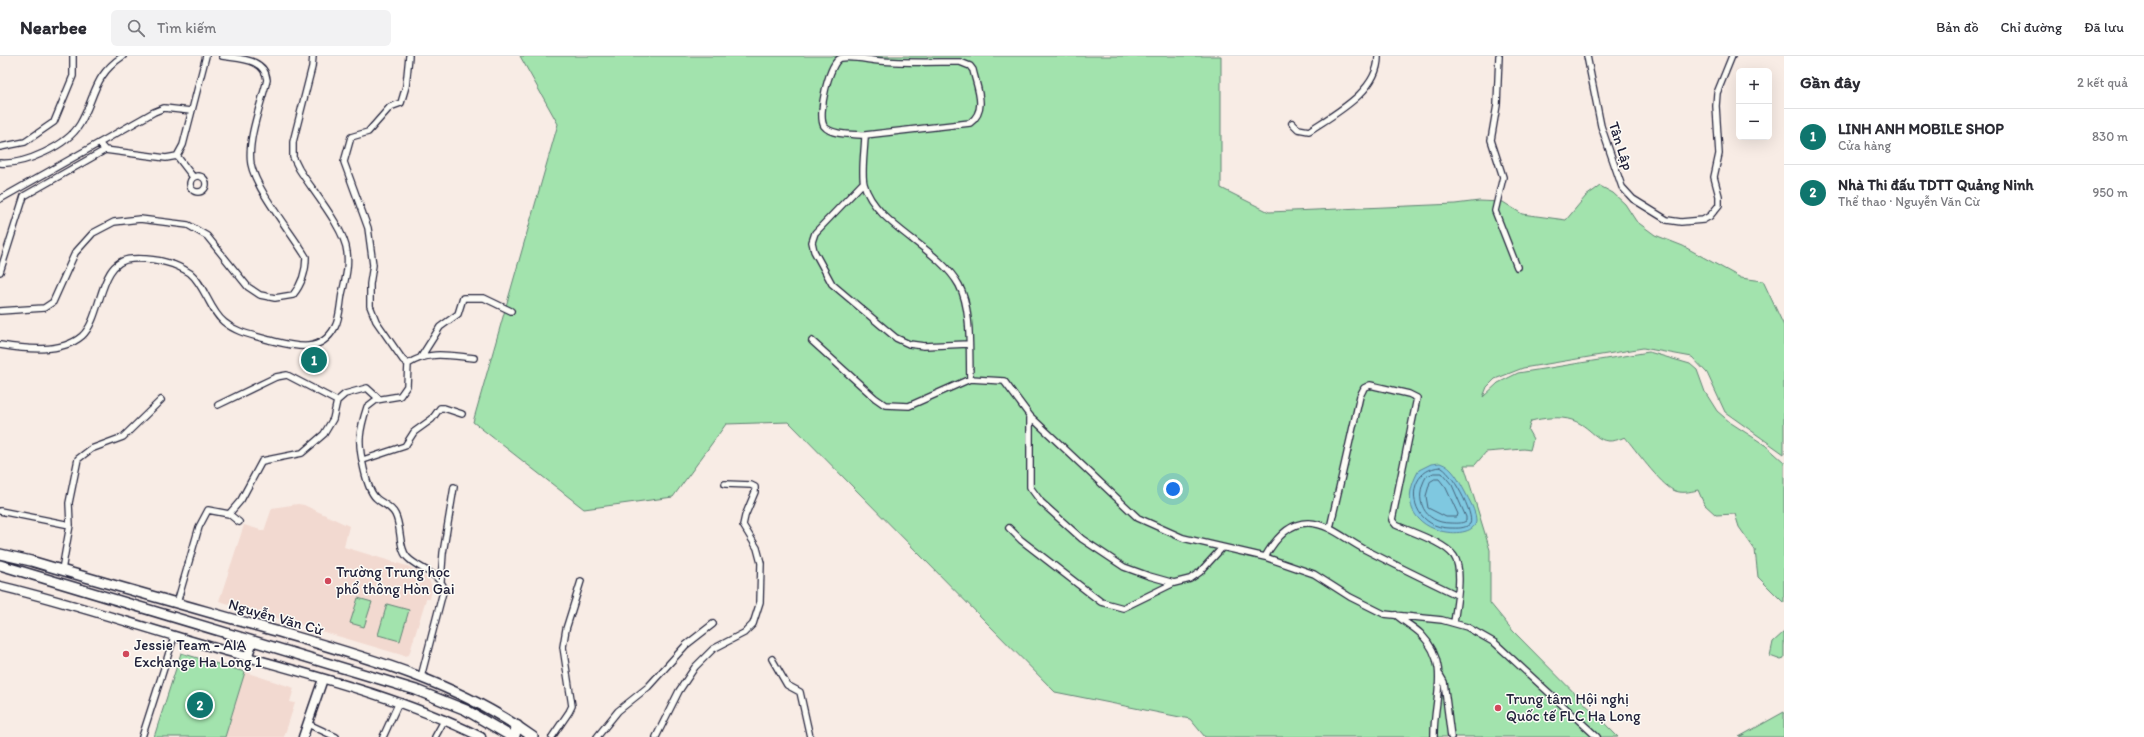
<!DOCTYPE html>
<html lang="vi">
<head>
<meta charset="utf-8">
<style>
	body { margin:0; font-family:Itim,sans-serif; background:#f2f2f3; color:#2b2b33 }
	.controls { position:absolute; right:12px; top:12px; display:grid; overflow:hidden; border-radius:6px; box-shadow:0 4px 16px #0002 }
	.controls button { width:36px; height:36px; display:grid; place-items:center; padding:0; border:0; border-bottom:1px solid #e1e1e2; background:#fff; color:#2b2b33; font:20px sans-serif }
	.you { position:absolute; left:1173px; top:433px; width:14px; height:14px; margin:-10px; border:3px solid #fff; border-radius:50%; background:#1a73e8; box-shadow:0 0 0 6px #1a73e833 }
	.badge { display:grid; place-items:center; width:26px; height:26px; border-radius:50%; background:#0f766e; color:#fff; font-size:13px; font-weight:700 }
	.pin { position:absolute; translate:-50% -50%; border:2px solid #fff; box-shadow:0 1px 4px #0006 }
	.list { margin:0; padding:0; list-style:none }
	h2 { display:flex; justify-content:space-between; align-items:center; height:52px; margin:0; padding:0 16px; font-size:17px }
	h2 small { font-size:13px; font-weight:400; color:#7c7c81 }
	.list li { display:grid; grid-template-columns:26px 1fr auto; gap:12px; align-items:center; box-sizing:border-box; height:56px; padding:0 16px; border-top:1px solid #e1e1e2 }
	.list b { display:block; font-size:15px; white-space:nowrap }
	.list p { margin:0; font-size:13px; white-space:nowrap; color:#7c7c81 }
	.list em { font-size:13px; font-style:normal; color:#7c7c81 }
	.icon { flex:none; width:22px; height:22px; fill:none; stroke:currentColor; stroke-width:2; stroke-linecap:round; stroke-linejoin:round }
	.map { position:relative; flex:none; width:1784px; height:681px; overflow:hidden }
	header { display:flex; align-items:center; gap:24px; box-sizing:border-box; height:56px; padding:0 20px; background:#fff; border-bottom:1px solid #e1e1e2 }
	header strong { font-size:19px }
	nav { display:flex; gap:22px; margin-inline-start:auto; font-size:14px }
	.search { width:280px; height:36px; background:#f2f2f3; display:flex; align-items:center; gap:10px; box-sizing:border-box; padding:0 14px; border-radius:6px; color:#7c7c81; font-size:15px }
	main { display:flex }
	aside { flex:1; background:#fff }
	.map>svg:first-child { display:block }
	.built { fill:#f2d9d0 }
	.green { fill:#a2e3ad; stroke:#628274 }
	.water { fill:#7fc8e0; stroke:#5a869e }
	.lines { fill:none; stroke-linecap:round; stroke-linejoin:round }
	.shore { stroke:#47647d; stroke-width:1 }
	.street-casing { stroke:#22223b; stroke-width:8 }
	.secondary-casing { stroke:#22223b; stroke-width:11 }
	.primary-casing { stroke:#22223b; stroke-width:12 }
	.highway-casing { stroke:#22223b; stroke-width:13 }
	.street { stroke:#fdfcf7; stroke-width:5.5 }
	.secondary { stroke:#fdfcf7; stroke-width:8 }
	.primary { stroke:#fdfcf7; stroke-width:9 }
	.highway { stroke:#fdfcf7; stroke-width:10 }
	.poi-dot { fill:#d1495b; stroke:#fdfcf7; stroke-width:1.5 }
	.labels { text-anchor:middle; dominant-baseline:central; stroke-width:3; stroke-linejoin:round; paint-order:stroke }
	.street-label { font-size:15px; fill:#22223b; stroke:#fdfcf7 }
	.poi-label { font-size:15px; fill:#22223b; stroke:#fdfcf7; text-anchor:start }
</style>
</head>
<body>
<header>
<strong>Nearbee</strong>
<div class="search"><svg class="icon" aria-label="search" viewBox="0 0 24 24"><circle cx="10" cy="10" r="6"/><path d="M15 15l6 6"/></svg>Tìm kiếm</div>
<nav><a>Bản đồ</a><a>Chỉ đường</a><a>Đã lưu</a></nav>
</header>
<main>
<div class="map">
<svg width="1784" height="681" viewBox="0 0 1784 681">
	<rect width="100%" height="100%" fill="#f8ece5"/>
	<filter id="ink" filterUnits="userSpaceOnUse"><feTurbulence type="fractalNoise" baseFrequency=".025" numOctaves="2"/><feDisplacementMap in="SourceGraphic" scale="8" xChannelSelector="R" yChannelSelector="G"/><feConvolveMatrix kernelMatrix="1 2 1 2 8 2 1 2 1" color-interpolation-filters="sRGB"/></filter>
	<g filter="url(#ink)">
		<path class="built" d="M298,448L304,449L349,470L344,491L410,511L429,523L432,532L430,543H426L409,599L405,600L219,545L244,469L264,475L272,452Z
			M245,616L294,632L290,646L295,647L284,681H225Z"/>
		<path class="green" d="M520,0H1221V132L1269,156L1455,148L1479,145L1503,146L1522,158L1566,164L1586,140L1600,130L1613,137L1625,148L1636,165L1655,179L1683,190L1741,222L1763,225L1784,270V398L1725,356L1707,317L1692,301L1643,292L1523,312L1495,323L1487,331L1483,341L1498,327L1518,317L1649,296L1690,308L1697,314L1705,336L1717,355L1731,367L1765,389L1784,406V547L1758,521L1755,494L1739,471L1735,458L1716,459L1704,448L1698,434C1689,436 1681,438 1673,434C1660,428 1635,393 1625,381C1596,394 1596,372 1572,364C1560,360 1543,362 1531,365L1528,374L1533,383L1530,394L1524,393L1486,396L1475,409H1464L1490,494V547L1513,575L1618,681H1205L1190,663L1055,636L789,366L726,368L673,441L584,453L473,366L558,68Z
			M358,542L372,546L364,571L350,567Z
			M387,548L409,554L400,585L378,579Z
			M1784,576V603L1781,604L1770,600L1773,586Z
			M181,597L245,616L225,681H154Z
			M1784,656V681H1739Z"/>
		<path class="water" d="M1440,407C1453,411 1459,425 1465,436C1469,444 1476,455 1476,465C1475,489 1382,478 1419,414L1431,408Z"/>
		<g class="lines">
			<path class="shore" d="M1440,411C1451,414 1475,458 1470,468C1464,473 1458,472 1450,472C1407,472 1402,414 1440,411Z
				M1434,417H1442L1452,429L1466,461V465C1461,468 1456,467 1450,467C1424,467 1413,443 1426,421Z
				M1435,423H1439L1446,432L1458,458L1457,461H1446L1428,452L1426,440L1430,426Z"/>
			<defs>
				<path id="street" d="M409,0L406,30L401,47L390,51L368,76L351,81L344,106L368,172L373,209L370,228V250L376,265L403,304L408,308L407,330L400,340L376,344L367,351C364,360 361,370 360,381C359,394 366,433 376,442C382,448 390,449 395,458C402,471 398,491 407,501C418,513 438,516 444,532L421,621
					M1499,0L1497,49L1491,84L1503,121L1495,155L1517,211
					M1587,0L1601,70L1622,131L1633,143L1667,164L1681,166L1703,164L1710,160L1719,149V140L1714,121L1719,98L1716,50L1717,37L1732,0
					M1292,67L1298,73L1309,75C1334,58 1379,35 1378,0
					M865,79L970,67C988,54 977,32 973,14L970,10L960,6C934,6 907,7 880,5C868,4 853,0 841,2C829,6 817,59 824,70C832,80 854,78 865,79C865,92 861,116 864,128C875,169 938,191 959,229C972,253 969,296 970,323
					M99,87L105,94L166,102L177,100L183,89L206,0
					M0,91L25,86L54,66L73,20V0
					M177,100L193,121
					M0,107C24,109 67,90 80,68C96,40 93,20 123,0
					M190 128a8 8 0 1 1 16 0a8 8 0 1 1-16 0Z
					M863,127L815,177L812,186L814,195L832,228L896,282L909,288L924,290L968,288
					M0,143L154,56L164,52L191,55
					M0,216L24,140L105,94
					M0,255L44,252L53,246L75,197L93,177L114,166L140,163L188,169L207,180L248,231L260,239L275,242L293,239C302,228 306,215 306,201C291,176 256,134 251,108C247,84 261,48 267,24C265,2 239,3 222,0
					M812,285L875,342L885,349L909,350L970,323L1004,325L1030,360L1138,462L1183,482L1265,501L1314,518L1350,541L1384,558L1442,564L1467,571L1495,587L1597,681
					M0,289C25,293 61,298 82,280C103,261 98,204 132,203C152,202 173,206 190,217C204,228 210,255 224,266C237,277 253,279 269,284C294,290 320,299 335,271C340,262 340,248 342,238C345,224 349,211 347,196C345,173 312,134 299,113L293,101V86L312,11L313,0
					M421,301L440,271L458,258L463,242H484L511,255
					M408,308C428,294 452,300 474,302
					M218,349L276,321L287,319L337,345
					M1030,360V431L1041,446L1082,483L1124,511L1149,520L1174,527L1190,523L1200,516L1221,493
					M363,404L405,390L414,376L432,363L440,352H444L462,358
					M0,455L70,469
					M229,458L239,466
					M1009,472L1021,484L1101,546L1123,552L1174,527
					M1330,472L1360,340L1364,332L1370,329L1409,338L1417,342L1392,464L1396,469C1411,476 1444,486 1454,500C1464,514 1456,550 1454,567
					M1265,501C1274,485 1288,466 1309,467C1330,468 1346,484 1364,493C1395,509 1426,524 1457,539
					M62,514L70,469L69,447L78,403L91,393L123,381L161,344
					M441,525L443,497L454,431
					M177,547L199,471L208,454L229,458L241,444L262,405L302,397L324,378L333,363L337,345L345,338L367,332L379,343
					M1396,559C1404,566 1414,571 1421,578C1452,610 1433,643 1434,681
					M772,603L787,629L800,636L810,681
					M1440,619L1444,626L1451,681
					M308,668L336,681
					M142,681L174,581
					M383,681L399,646
					M435,681L445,663
					M552,681L569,656L572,650L563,591L566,573L581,525
					M597,681L618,655L648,631L686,589L713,568
					M656,681L679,635L695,611L713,593L744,577L753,568L760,546L761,507L757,492L743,469L745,460L755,436V431L751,429L725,428"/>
				<path id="secondary" d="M0,530C72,547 141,571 212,591C303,617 396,639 481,681
					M247,602L253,585
					M303,681L323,623"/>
				<path id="primary" d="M0,498L31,505C111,529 191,551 272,574C362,600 456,625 533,681
					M0,509L416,634L466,654L512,681"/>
				<path id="highway" d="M514,681L517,670"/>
			</defs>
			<use href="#street" class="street-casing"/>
			<use href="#secondary" class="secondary-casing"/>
			<use href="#primary" class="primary-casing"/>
			<use href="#highway" class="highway-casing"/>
			<use href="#street" class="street"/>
			<use href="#secondary" class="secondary"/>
			<use href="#primary" class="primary"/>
			<use href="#highway" class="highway"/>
		</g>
	</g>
	<g class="poi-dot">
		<circle cx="328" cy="525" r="4"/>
		<circle cx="126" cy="598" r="4"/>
		<circle cx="1498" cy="652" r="4"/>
	</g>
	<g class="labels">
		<g class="street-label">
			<text transform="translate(1621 90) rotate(72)">Tân Lập</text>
			<text transform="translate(276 561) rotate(16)">Nguyễn Văn Cừ</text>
		</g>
		<g class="poi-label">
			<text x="336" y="516">Trường Trung học<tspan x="336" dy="17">phổ thông Hòn Gai</tspan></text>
			<text x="134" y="589">Jessie Team - AIA<tspan x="134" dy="17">Exchange Ha Long 1</tspan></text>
			<text x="1506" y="643">Trung tâm Hội nghị<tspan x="1506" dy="17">Quốc tế FLC Hạ Long</tspan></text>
		</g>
	</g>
</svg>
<div class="controls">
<button>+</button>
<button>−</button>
</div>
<div class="you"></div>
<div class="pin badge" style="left:314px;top:304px">1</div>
<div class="pin badge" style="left:200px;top:649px">2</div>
</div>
<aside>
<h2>Gần đây<small>2 kết quả</small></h2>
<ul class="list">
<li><span class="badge">1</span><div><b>LINH ANH MOBILE SHOP</b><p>Cửa hàng</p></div><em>830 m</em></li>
<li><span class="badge">2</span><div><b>Nhà Thi đấu TDTT Quảng Ninh</b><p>Thể thao · Nguyễn Văn Cừ</p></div><em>950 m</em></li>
</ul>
</aside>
</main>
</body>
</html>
